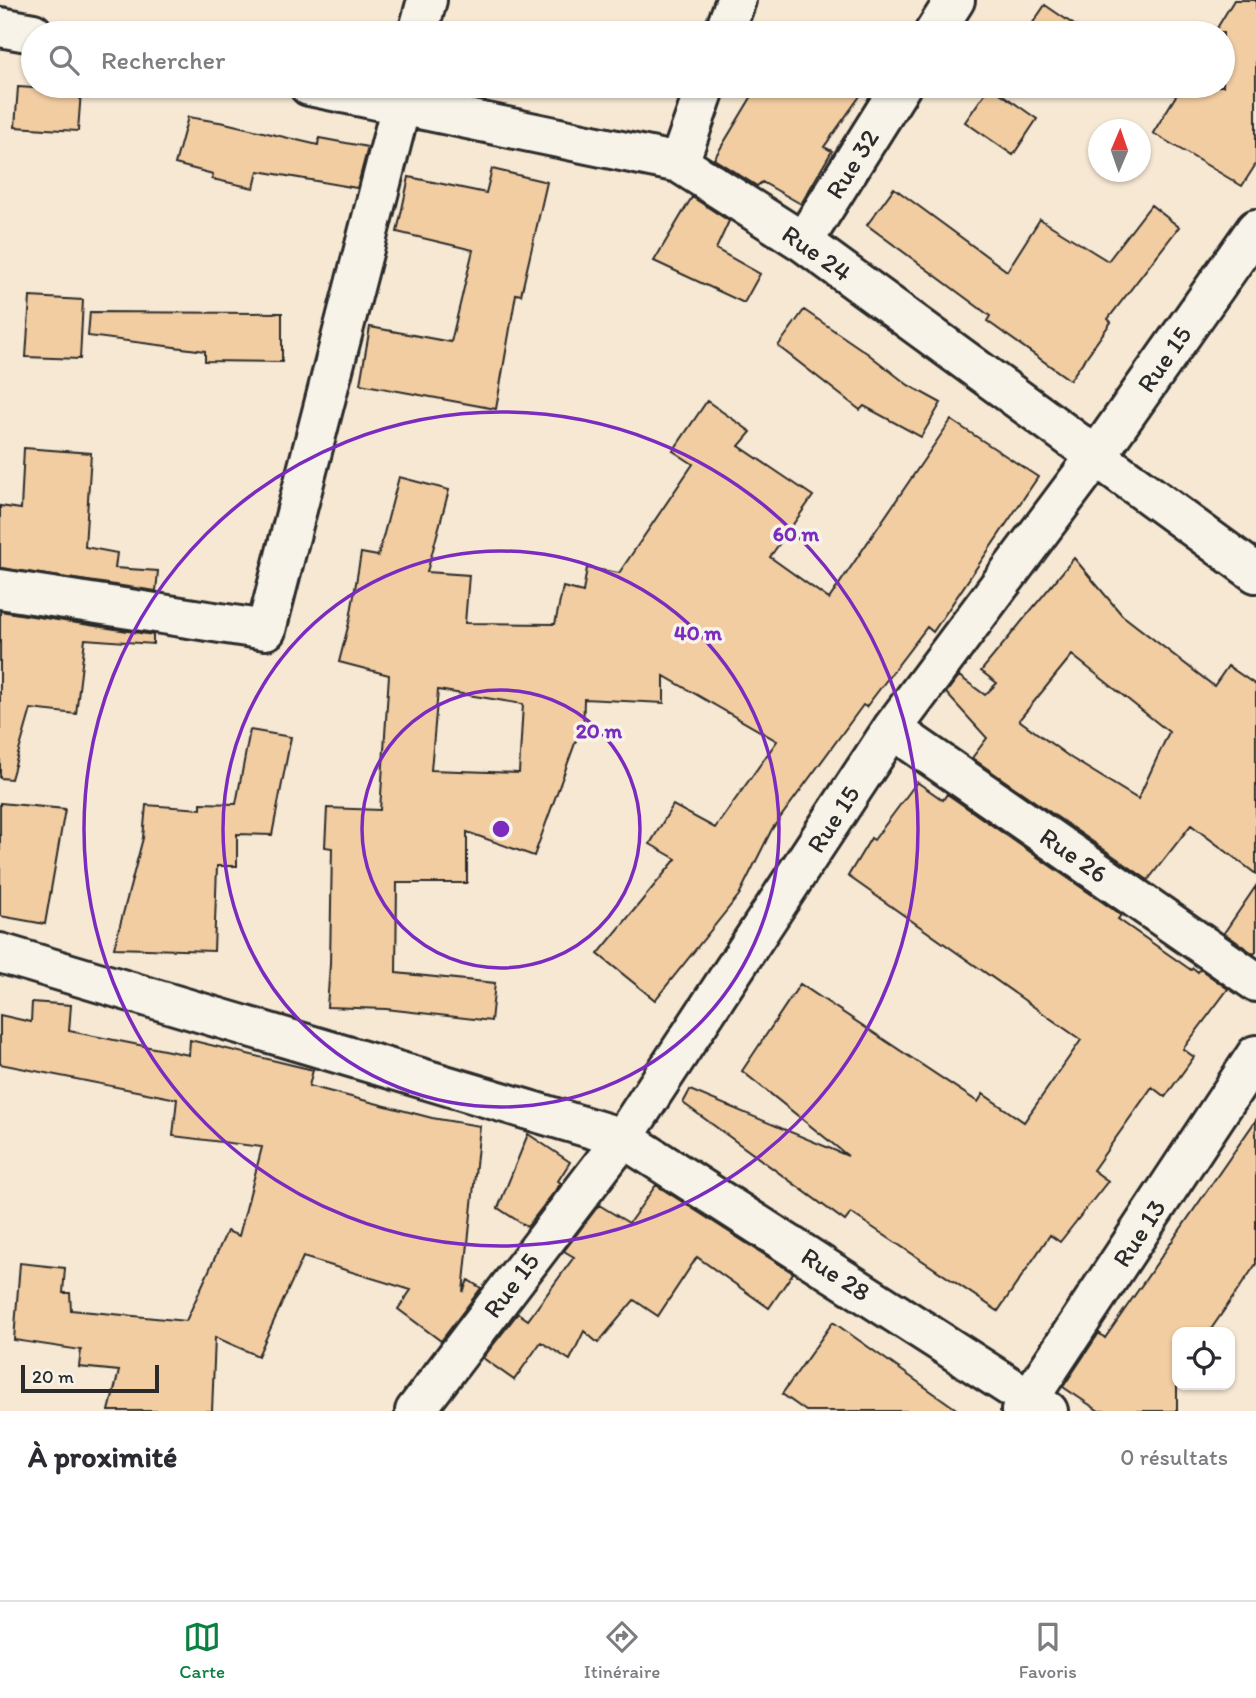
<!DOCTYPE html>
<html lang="fr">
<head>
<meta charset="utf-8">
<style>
	body { margin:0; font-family:Itim,sans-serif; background:#f2f2f3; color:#2b2b33 }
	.controls { position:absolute; right:21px; bottom:21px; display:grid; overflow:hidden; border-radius:14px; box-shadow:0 2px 5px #0004 }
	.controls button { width:63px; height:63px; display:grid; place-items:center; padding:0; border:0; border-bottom:2px solid #e1e1e2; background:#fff; color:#2b2b33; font:35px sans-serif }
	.compass { position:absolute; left:1088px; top:119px; width:63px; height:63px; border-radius:50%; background:#fff; box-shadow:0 2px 5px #0004; rotate:2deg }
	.scale { position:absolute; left:21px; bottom:18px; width:138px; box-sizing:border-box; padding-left:7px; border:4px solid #2b2b2b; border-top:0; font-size:19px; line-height:24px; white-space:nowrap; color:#2b2b2b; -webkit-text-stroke:5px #f7f3e8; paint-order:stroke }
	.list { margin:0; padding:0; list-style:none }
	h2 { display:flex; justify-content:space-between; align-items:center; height:91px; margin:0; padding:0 28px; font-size:30px }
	h2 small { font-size:23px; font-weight:400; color:#7c7c81 }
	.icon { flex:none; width:38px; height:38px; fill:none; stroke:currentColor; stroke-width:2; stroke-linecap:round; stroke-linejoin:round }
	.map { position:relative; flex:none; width:1256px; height:1411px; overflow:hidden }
	.search { position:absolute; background:#fff; box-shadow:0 2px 5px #0004; left:21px; right:21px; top:21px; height:77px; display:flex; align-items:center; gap:18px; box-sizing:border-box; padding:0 24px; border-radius:38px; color:#7c7c81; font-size:26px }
	.sheet { height:189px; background:#fff }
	nav { display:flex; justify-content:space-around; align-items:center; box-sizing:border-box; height:98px; border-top:2px solid #e1e1e2; background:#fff; font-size:19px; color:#7c7c81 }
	nav a { display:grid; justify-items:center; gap:4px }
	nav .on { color:#0b8043 }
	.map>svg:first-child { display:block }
	.building { fill:#f2cda2; stroke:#2b2b2b; stroke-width:2; fill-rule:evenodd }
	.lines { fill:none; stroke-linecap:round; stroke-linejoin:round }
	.minor-casing { stroke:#2b2b2b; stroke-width:44 }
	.minor { stroke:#f7f3e8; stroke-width:38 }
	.ring { fill:none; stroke:#7b2cbf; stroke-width:3.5 }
	.labels { text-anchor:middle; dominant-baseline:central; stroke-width:7; stroke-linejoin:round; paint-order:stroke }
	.street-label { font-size:26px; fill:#2b2b2b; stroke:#f7f3e8 }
	.centre { fill:#7b2cbf; stroke:#f7f3e8; stroke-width:3.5 }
	.ring-label { font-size:21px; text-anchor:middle; font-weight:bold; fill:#7b2cbf; stroke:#f7f3e8; stroke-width:7; stroke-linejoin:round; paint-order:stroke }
</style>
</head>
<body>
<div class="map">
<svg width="1256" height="1411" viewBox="0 0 1256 1411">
	<rect width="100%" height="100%" fill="#f6e8d3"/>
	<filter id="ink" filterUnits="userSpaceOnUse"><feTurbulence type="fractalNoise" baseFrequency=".0143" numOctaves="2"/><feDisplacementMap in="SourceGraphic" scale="14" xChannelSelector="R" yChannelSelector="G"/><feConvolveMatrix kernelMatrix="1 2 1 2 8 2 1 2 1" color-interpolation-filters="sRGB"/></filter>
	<g filter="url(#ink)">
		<path class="building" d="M1234,0H1256V164L1242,186L1153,133L1182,86H1223V33H1214Z
			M1045,5L1086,33H1026Z
			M758,86H845L860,96L824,147L832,151L801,204L762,182L757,186L714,159Z
			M990,86L1037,119L1013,155L965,122Z
			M18,87L81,91L78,131L15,127Z
			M188,117L225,123L318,145L319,138L368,147L357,188L258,171L254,188L212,179L213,174L175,164Z
			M492,169L547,182L521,295L516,294L496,409L360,384L370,327L451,342L473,250L397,232L409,177L486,193Z
			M894,188L1007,271L1040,219L1108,261L1151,205L1179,227L1108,319L1111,322L1070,380L987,321L990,316L867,225Z
			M692,197L729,221L716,249L760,274L744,303L654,261Z
			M30,297L83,300L80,359L26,357Z
			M804,310L867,353L908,385L941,403L921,437L864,406L860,410L778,346Z
			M90,312L282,313V362L205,361V351L88,336Z
			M707,401L751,432L739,446L813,496L770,557L829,599L951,420L1038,477L933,632L927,627L866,707L863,705L772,829L739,895L655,1000L598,954L676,859L650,844L673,805L715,828L777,741L664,676V703L584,699L583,735H578L534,856L467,832V883H397L396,973L495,983L491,1021L386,1009L327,1007L330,964L332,848L325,847L327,808L380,810L389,675L339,662L350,619L361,553L378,556L399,477L449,490L427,572L469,575L465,623L555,624L563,587L583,592L587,568L619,573L693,464L673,451ZM438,690L523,704L519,773L431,770Z
			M24,448L91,453L85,547L117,553L115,568L158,571L156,591L0,568V506L21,509Z
			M1074,558L1122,615L1214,686L1228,666L1256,685V874L1191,825L1148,880L972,758L987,738L946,693L959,676L985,695L997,683L981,671ZM1072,655L1169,732L1138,799L1071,758L1019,720Z
			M0,611L153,635V644L85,639L76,714L31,709L11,779L0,778Z
			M250,730L291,737L272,835L237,834V866H217L214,951L114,948L143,838L146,805L201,809V803L236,804Z
			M917,782L943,800L947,794L1121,915L1118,919L1191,970L1193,968L1198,972L1200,969L1228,989L1183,1049L1194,1057L1165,1097L1152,1087L1093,1170L1108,1181L1060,1242L1050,1235L998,1311L851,1213L845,1221L683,1103L690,1090L848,1156L742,1071L800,984L978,1102L983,1094L1024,1122L1081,1040L848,876L871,838L874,840Z
			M0,803L65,809L45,924L0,916Z
			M1256,886V952L1254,954L1224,933Z
			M32,1002L71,1005L69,1031L189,1055L190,1040L313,1070L309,1086L432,1118L480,1126L463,1292L468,1280L481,1288L441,1341L398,1309L411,1290L303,1257L258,1356L215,1337L212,1411H109L119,1371L79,1367L81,1350L14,1340L20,1263L65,1268L63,1293H70L71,1310L186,1321L227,1231L239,1236L262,1147L173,1136L177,1099L0,1064V1015L31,1022Z
			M1256,1120V1264L1209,1332H1177V1411H1099L1063,1387L1099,1333L1105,1338Z
			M528,1134L570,1162L558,1181L561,1183L527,1227L498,1208Z
			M656,1185L793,1273L769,1308L697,1257L658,1316L634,1300L598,1343L584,1331L570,1360L541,1342L514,1380L483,1358L518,1313L528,1320L574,1257L564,1251L599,1205L629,1223Z
			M833,1322L959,1411H806L782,1394Z"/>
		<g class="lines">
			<defs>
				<path id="minor" d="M0,27L33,33
					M418,33L427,0
					M724,33L736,0
					M934,33L955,0
					M309,86L679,163L803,242L1256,573
					M679,163L706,86
					M803,242L901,86
					M0,589L266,630L406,86
					M892,729L1256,982
					M0,953L623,1138L1048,1411
					M415,1411L623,1138L892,729L1097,455L1256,229
					M1021,1411L1256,1055"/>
			</defs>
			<use href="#minor" class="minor-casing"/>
			<use href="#minor" class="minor"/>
		</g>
	</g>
	<g class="ring">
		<circle cx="501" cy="829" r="139"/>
		<circle cx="501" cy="829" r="278"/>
		<circle cx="501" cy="829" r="417"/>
	</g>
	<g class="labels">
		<g class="street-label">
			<text transform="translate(852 164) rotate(-58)">Rue 32</text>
			<text transform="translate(817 253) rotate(35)">Rue 24</text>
			<text transform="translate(1164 359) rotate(-55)">Rue 15</text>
			<text transform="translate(833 819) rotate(-57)">Rue 15</text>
			<text transform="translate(1074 855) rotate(35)">Rue 26</text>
			<text transform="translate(1139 1233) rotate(-57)">Rue 13</text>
			<text transform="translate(836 1274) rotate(33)">Rue 28</text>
			<text transform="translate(511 1285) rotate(-53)">Rue 15</text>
		</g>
	</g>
	<circle cx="501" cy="829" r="10" class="centre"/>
	<g class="ring-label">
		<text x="796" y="541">60 m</text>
		<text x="698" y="640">40 m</text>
		<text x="599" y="738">20 m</text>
	</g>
</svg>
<div class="controls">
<button><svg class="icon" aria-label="locate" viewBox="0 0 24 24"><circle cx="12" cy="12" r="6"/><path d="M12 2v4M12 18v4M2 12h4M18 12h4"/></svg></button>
</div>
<svg class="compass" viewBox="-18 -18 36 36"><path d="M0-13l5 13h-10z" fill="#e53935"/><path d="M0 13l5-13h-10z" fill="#7c7c81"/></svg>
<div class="scale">20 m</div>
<div class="search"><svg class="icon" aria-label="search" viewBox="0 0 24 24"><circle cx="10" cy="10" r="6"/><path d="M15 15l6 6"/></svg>Rechercher</div>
</div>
<section class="sheet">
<h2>À proximité<small>0 résultats</small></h2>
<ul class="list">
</ul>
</section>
<nav>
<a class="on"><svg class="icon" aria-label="map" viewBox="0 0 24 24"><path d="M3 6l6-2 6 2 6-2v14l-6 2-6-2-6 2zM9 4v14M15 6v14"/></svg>Carte</a>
<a><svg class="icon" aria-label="directions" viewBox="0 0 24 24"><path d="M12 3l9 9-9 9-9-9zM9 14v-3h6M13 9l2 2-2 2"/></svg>Itinéraire</a>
<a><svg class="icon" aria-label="saved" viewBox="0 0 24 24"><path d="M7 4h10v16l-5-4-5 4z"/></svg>Favoris</a>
</nav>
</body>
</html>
